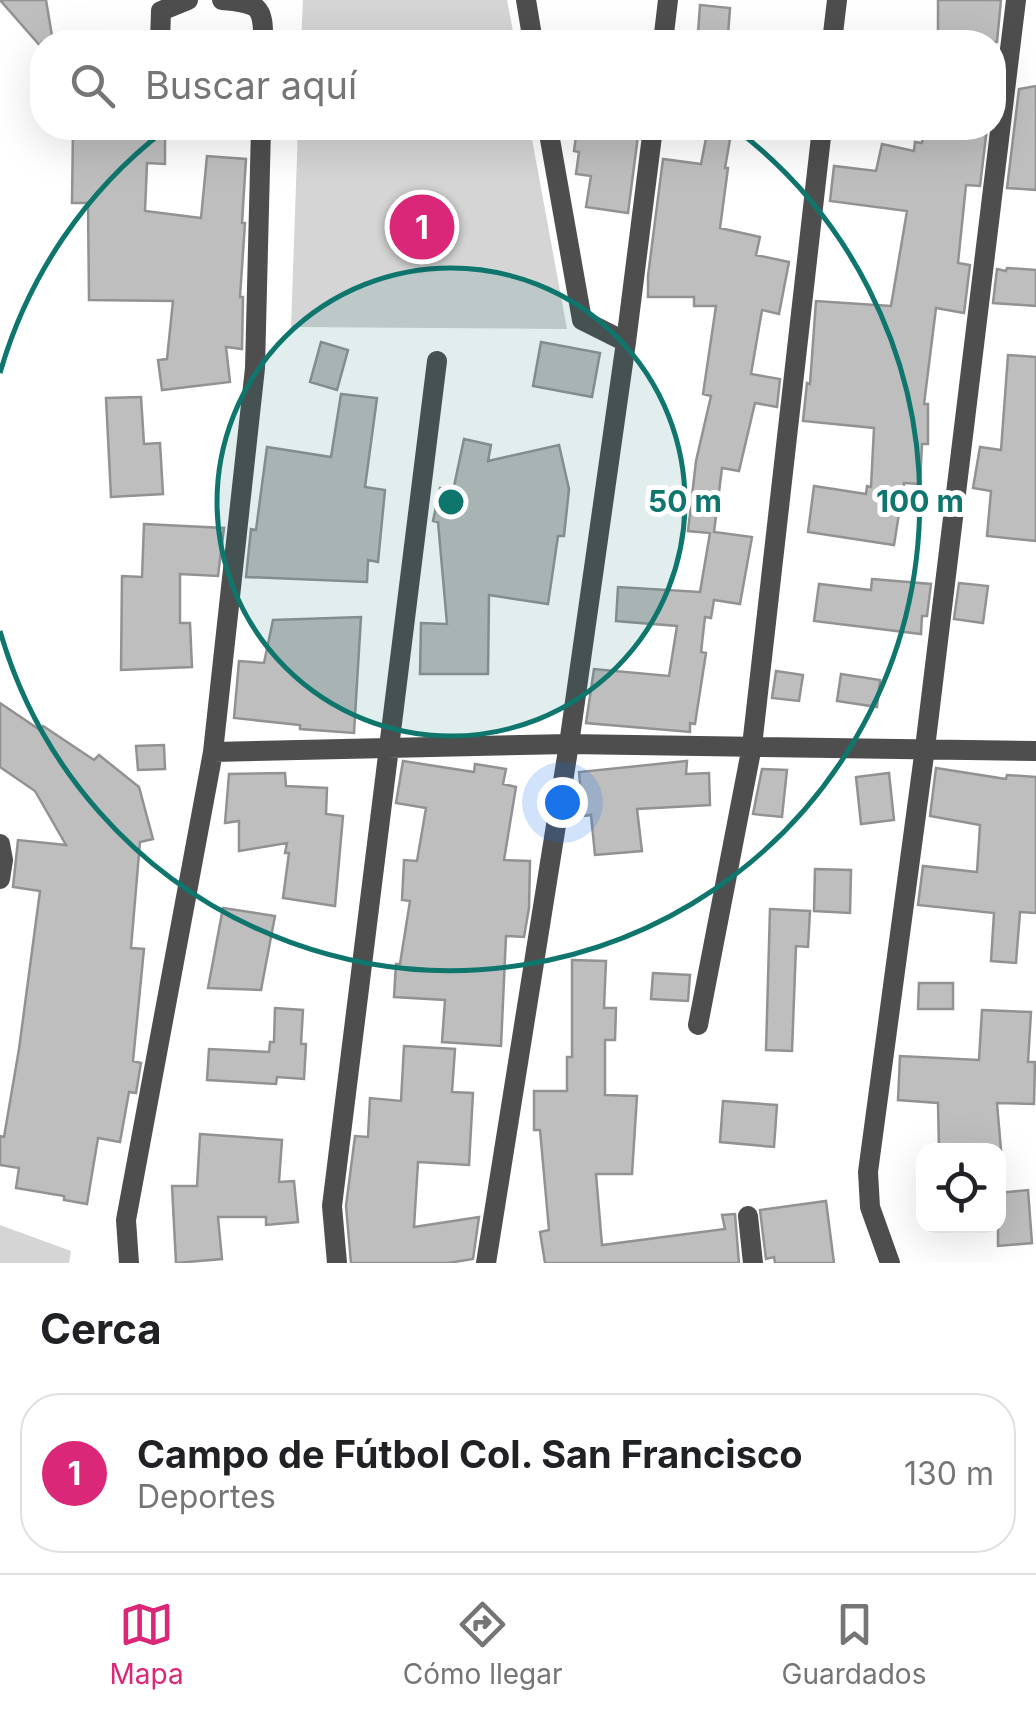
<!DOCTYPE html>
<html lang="es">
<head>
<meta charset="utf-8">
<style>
	body { margin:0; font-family:Inter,sans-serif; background:#f2f2f2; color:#202124 }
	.controls { position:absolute; right:30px; bottom:30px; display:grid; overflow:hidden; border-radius:20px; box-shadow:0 10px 40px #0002 }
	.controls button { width:90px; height:90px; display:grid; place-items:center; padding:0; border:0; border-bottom:2px solid #e0e0e0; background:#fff; color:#202124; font:50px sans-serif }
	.you { position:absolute; left:562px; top:802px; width:35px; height:35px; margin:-25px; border:8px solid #fff; border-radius:50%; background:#1a73e8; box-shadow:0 0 0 15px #1a73e833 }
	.badge { display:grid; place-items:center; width:65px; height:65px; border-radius:50%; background:#db2777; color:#fff; font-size:32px; font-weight:700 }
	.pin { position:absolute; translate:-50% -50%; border:5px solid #fff; box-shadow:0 2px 10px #0006 }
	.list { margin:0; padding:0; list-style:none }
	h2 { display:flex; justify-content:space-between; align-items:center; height:130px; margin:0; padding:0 40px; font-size:42px }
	h2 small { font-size:32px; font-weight:400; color:#757577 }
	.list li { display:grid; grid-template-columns:65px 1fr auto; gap:30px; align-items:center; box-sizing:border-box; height:160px; margin:0 20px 20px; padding:0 20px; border:2px solid #e0e0e0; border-radius:40px }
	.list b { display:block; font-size:38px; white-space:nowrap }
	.list p { margin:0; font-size:32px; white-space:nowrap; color:#757577 }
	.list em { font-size:32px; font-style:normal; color:#757577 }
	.icon { flex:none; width:55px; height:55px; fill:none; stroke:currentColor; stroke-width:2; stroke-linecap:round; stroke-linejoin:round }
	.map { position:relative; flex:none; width:1036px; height:1263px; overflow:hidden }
	.search { position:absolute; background:#fff; box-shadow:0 10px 40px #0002; left:30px; right:30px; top:30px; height:110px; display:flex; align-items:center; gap:25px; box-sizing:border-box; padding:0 35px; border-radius:40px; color:#757577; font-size:38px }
	.sheet { height:310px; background:#fff }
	nav { display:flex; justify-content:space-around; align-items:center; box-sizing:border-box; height:140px; border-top:2px solid #e0e0e0; background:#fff; font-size:28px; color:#757577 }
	nav a { display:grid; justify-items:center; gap:5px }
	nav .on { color:#db2777 }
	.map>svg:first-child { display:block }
	.green { fill:#d5d5d5 }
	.building { fill:#bebebe; stroke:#929292; stroke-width:2.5 }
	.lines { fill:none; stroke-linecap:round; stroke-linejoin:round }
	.minor { stroke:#4e4e4e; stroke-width:20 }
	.ring { fill:none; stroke:#0f766e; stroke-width:5 }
	.centre { fill:#0f766e; stroke:#fff; stroke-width:5 }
	.ring-label { font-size:30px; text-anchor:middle; font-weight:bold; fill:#0f766e; stroke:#fff; stroke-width:10; stroke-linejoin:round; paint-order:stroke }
</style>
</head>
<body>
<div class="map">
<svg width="1036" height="1263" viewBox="0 0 1036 1263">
	<rect width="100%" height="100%" fill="#fff"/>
	<path class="green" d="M303,0H507L515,42H301Z
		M298,128H530L567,329L291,327Z
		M0,1225L71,1251L69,1263H0Z"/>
	<path class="building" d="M0,0H46L53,42H42V48Z
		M938,0H1001L997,42H938Z
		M700,5L730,8L728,35L698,33Z
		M1036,86V190L1007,188L1019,89Z
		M73,128H165V164L147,163L145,211L201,218L207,156L246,159L242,223H245L240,297H243L242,349L226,347L230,382L162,390L158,360L167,359L173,301L89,300L88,203H72Z
		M577,128H639L628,213L586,207L591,176L576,174L579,152L574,151Z
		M708,128H732L725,168H728L720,228L760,237L756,255L789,262L779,314L762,310L751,374L780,379L777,407L755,403L739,471L722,468L714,532L752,537L740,604L714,600L711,618L705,617L701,652L706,653L695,724L690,723V732L586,723L594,669L669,676L677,626L616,621L618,587L700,592L710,533L688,531L696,461L711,396L703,394L716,306H694V297H648V276L663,159L701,164Z
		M924,128H987L980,186L966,185L958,263L970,265L964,313L936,308L924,404H928V444H922L920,484L904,483L894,545L808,532L814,486L866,494L867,486L871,487L874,428L803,421L807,383L810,384L816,301L891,306L907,211L830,201L834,166L876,171L882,144L914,151L915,142L922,143Z
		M1007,268L1036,270V306L993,303L997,269L1006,271Z
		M321,342L348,350L337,390L310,382Z
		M541,342L600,353L592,397L533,386Z
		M1008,355L1036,357V541L987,536L991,491L973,488L980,447L1001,450Z
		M341,394L377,398L365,487L385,490L378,562L368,560L367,582L246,577L251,529L256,530L267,447L331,457Z
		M141,397L144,444L160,443L163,494L111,497L106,398Z
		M464,439L491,445L488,461L559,445L569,489L564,536H558L548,604L489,595L488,674H420L421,623L447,624L438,522L433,521L440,488L453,491Z
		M144,524L224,528L218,576L180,574V623H190L192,667L121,670L122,576L142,577Z
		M872,579L931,584L927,616H922L921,634L814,621L819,584L871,590Z
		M959,583L988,586L983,623L954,619Z
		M361,617L354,733L300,729V725L234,718L239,661L264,663L273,620Z
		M776,671L803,675L799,701L772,698Z
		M841,674L880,680L877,707L837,701Z
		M0,703L40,730L43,726L94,760L99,755L139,787L153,839L140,842L131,948L144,949L133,1061L141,1063L136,1093L129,1092L120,1142L98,1138L87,1204L64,1200V1196L16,1188L19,1168L0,1165V1136L4,1137L19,1049L40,891L13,887L18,840L66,845L35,791L0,767Z
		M164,745L165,769L138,770L136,746Z
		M403,761L474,772L475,764L506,769L503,784L516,787L504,860L530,861L529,908L524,937L506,936L501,1046L442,1042L445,1000L394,997L396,964H400L410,901L402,900L404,860L417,861L426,808L396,803Z
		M687,761L686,774L709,773L710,805L637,809L642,851L595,855L591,815L583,816L579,772Z
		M936,768L1006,779L1007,775L1036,777V913L1020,912L1016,963L991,961L994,913L918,905L923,866L977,872L980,825L930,816Z
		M762,769L787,770L782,817L753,814Z
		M285,773L286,786L327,788L326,814L343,816L335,906L283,898L289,853H285L287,843L239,851V821L225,823L229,774Z
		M889,773L894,820L861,824L856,777Z
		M815,869L851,870L850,913L814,911Z
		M223,908L275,916L261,990L208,988Z
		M770,909L810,911L808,947L796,946L792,1051L766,1050Z
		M572,960L606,961L604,1008H616L615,1040H605V1095L637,1096L632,1174H596L602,1245L725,1229L722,1215L735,1214L739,1263H545L540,1232L549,1230L540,1130H534V1091H567V1057H572Z
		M653,973L690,975L688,1001L651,999Z
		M919,983H953V1009H918Z
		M275,1008L303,1010L301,1044H306L304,1079L277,1077L276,1084L207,1080L209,1049L269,1052L270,1042H274Z
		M982,1010L1031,1012L1028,1062H1035L1034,1104L997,1103L1001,1150H939L938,1103L898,1100L900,1056L979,1060Z
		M404,1046L455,1049L452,1092L473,1093L469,1165L418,1162L414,1227L479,1217L473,1259L448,1263H351L346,1206L355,1136L368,1137L370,1098L401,1101Z
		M723,1101L777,1105L774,1147L720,1142Z
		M200,1134L282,1140L279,1182L294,1181L298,1222L266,1225V1217H218L222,1259L176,1263L172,1186H197Z
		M1028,1190L1032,1243L998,1246V1193Z
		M826,1201L834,1263H775L774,1257L766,1259L760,1210Z"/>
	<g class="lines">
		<path class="minor" d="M222,0C258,3 264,5 263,42
			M526,0L533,42
			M160,42L161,11L188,0
			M663,42L668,0
			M832,42L837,0
			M548,128L582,320L626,342
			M213,752L569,744L1036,751
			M0,844L3,860L0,879
			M698,1025L752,746L822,128
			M748,1216L753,1263
			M129,1263L126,1220L213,752L255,368L261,128
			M337,1263L332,1206L437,361
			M486,1263L569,744L626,342L653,128
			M890,1263L870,1207L868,1172L925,748L1016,0"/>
	</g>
	<circle cx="451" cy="502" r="234" fill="#0f766e" fill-opacity=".12"/>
	<g class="ring">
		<circle cx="451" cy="502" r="234"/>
		<path d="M0 373A469 469 0 0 1 165 130M357 42A469 469 0 0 1 545 42M737 130A469 469 0 1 1 0 631"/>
	</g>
	<circle cx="451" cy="502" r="15" class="centre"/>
	<g class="ring-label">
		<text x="685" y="512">50 m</text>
		<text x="920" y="512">100 m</text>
	</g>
</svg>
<div class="controls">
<button><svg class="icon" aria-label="locate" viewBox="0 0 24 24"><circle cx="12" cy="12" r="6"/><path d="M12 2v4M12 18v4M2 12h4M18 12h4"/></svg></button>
</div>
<div class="you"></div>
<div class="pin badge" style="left:422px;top:227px">1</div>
<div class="search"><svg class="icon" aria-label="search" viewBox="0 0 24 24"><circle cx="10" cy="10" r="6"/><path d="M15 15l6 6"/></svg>Buscar aquí</div>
</div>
<section class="sheet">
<h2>Cerca<small></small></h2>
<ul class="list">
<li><span class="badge">1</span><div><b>Campo de Fútbol Col. San Francisco</b><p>Deportes</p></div><em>130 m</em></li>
</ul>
</section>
<nav>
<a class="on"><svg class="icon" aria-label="map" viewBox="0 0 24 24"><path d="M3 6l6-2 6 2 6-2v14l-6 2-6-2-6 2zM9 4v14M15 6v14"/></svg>Mapa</a>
<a><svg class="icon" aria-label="directions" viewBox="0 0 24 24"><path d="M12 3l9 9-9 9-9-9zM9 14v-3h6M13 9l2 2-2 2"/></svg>Cómo llegar</a>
<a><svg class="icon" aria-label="saved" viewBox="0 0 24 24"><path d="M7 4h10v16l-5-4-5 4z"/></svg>Guardados</a>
</nav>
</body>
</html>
